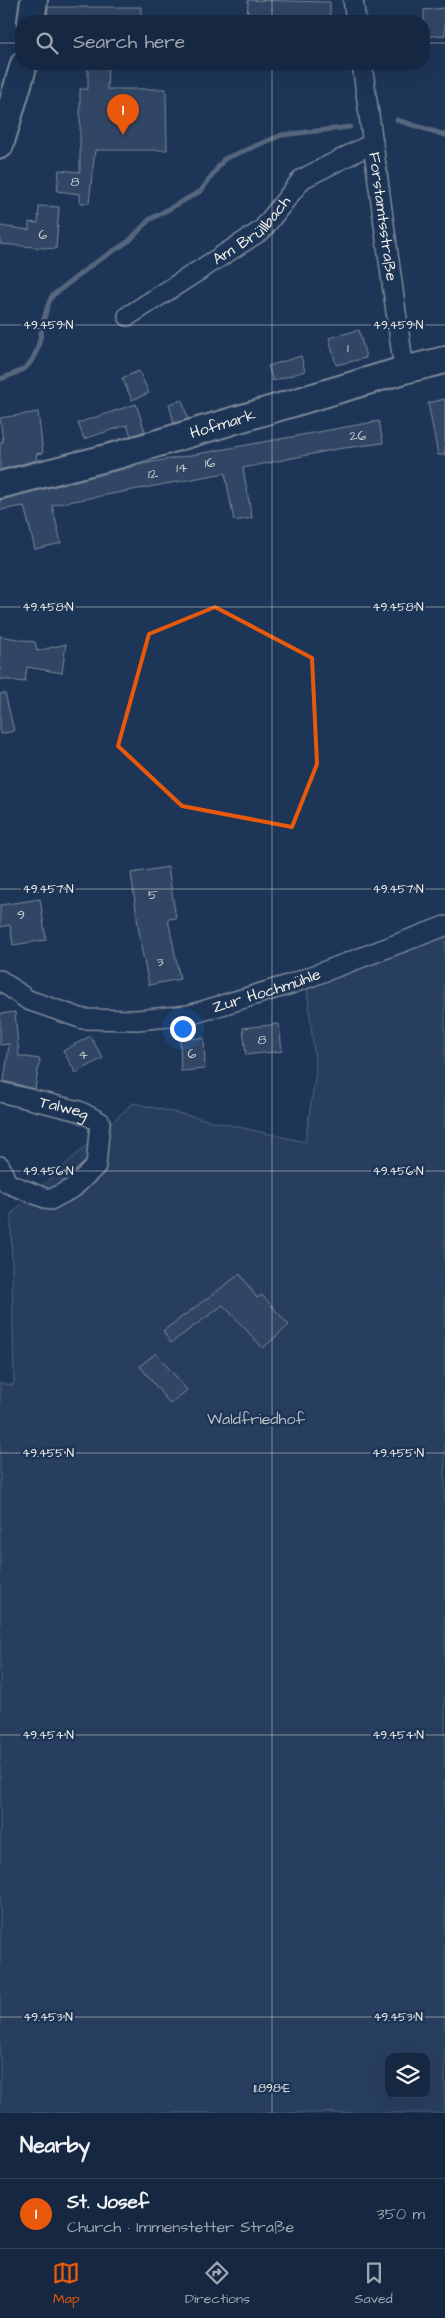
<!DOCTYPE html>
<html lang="en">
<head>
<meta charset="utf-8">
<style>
	body { margin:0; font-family:"Architects Daughter",sans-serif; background:#23344c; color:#f1f3f6 }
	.controls { position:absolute; right:15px; bottom:15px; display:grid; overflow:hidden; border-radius:10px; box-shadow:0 5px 20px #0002 }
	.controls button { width:45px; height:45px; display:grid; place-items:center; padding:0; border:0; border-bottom:1px solid #35445a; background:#162841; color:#f1f3f6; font:25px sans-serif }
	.you { position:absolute; left:182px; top:1028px; width:18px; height:18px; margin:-12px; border:4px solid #fff; border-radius:50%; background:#1a73e8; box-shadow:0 0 0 8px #1a73e833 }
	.badge { display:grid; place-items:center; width:32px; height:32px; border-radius:50%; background:#ea580c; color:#fff; font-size:16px; font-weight:700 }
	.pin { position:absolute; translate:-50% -41px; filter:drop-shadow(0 1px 2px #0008) }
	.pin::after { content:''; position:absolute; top:26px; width:18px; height:15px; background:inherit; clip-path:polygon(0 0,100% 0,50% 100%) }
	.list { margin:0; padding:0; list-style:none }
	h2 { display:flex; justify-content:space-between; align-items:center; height:65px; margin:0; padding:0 20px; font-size:21px }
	h2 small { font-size:16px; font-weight:400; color:#9ea6b1 }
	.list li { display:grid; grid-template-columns:32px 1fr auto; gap:15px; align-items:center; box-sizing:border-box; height:70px; padding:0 20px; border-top:1px solid #35445a }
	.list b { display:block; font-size:19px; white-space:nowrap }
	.list p { margin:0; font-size:16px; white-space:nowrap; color:#9ea6b1 }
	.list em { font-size:16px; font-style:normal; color:#9ea6b1 }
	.icon { flex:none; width:28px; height:28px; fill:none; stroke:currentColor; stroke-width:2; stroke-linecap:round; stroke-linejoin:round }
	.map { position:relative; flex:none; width:445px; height:2113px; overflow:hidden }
	.search { position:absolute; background:#162841; box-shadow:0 5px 20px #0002; left:15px; right:15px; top:15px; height:55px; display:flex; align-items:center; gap:12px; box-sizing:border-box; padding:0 18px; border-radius:20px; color:#9ea6b1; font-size:19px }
	.sheet { height:135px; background:#162841 }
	nav { display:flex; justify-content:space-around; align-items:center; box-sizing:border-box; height:70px; border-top:1px solid #35445a; background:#162841; font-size:14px; color:#9ea6b1 }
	nav a { display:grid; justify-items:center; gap:2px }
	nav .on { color:#ea580c }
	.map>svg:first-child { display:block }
	.green { fill:#354a67; stroke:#949ea8; fill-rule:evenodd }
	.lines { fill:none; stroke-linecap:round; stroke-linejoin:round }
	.stream { stroke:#9aa2ab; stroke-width:5 }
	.building { fill:#485b74; stroke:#f4f1e8 }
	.street-casing { stroke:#f4f1e8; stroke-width:22 }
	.secondary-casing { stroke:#f4f1e8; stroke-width:30 }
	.street { stroke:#1d3557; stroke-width:19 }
	.secondary { stroke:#1d3557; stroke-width:26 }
	.marked { fill:none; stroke:#e8590c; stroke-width:4; stroke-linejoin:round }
	.ticks { fill:none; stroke:#f4f1e8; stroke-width:1; stroke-opacity:0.45 }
	.labels { text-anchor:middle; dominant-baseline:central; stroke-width:5; stroke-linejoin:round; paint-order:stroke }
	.number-label { font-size:14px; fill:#c9cccb }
	.street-label { font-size:16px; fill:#f4f1e8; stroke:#1d3557 }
	.park-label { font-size:16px; fill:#bbbfc1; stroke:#1d3557 }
	.ticks-label { font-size:12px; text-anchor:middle; fill:#f4f1e8; stroke:#1d3557; stroke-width:5; stroke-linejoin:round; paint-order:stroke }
</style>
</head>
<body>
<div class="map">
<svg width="445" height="2113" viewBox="0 0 445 2113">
	<rect width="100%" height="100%" fill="#1d3557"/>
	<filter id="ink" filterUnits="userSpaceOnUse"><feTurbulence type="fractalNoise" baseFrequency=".02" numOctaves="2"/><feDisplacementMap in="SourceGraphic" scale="10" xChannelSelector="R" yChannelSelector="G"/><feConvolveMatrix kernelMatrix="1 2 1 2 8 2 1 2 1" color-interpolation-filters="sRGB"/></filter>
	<g filter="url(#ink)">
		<path class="green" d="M445,926V2113H0V1383L14,1385L11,1214L133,1103L305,1142L316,1071L307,988ZM389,2057H426V2094H389Z"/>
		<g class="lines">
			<path class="stream" d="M397,120L445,135
				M0,379C8,376 18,373 25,368C45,351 39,317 52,296L93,264L129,241L149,220L201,191L224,159L282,135L350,127"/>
		</g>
		<path class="building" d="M248,0L330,2V21H247Z
			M48,7H141V21H47Z
			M445,8V35L424,37V10Z
			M88,64H108L107,89H166L167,150H95L89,203H80V194L57,191L59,170L80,172V89H88Z
			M39,206L59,207L56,249L0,244V226L29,230V222L38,223Z
			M359,330L366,358L336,365L329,338Z
			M301,356L305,371L273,381L268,366Z
			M139,371L149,393L132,400L122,378Z
			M445,399V455H438L428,403Z
			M182,400L188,419L174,423L169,404Z
			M136,404L145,431L131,436L127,425L84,439L78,423Z
			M38,412L43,453L36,454L37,460L0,470V442H3L0,418Z
			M379,421L383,443L337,449L243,468L252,518L234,521L225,473L52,505L61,543L35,549L24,506L0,510V500L142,464Z
			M0,636L35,642L37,651L66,644L62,673L27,667L25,682L0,679Z
			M5,693L14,731L0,734V694Z
			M168,867L176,918L168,919L180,979L149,985L141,946L131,873Z
			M40,899L46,940L13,945L10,925L0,927V905Z
			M15,1012L19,1056L40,1059L35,1089L4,1081L9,1044L0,1045V1014Z
			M279,1024L282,1051L246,1055L243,1028Z
			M90,1036L103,1058L76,1073L63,1051Z
			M204,1038L205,1069L181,1071L180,1039Z
			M240,1274L257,1298L262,1295L289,1325L263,1348L223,1305L171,1343L163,1331Z
			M156,1353L187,1390L170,1404L140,1366Z"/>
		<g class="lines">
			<defs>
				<g id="street">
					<path d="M353,0L356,21"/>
					<path id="s1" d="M362,64L404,370"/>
					<path id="s2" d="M128,316L262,230L302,179L373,143"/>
					<path id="s3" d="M0,980L28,1000L83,1019L137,1020L189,1015L291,984L445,926"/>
					<path id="s4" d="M0,1092L79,1111L100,1122L96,1166L73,1188L50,1200L7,1183L0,1166"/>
				</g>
				<g id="secondary">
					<path d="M31,21L34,0"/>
					<path d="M0,145L24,64"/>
					<path id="s5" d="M0,485L118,455L404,370L445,360"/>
				</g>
			</defs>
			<use href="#street" class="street-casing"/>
			<use href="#secondary" class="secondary-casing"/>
			<use href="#street" class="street"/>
			<use href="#secondary" class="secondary"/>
		</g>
	</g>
	<path d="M0 0H445V2113H0ZM215,607L312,658L317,764L292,827L182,806L118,746L149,634Z" fill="#1d3557" fill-opacity=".55" fill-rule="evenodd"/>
	<path class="marked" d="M215,607L312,658L317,764L292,827L182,806L118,746L149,634Z"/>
	<path class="ticks" d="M272,0V21M0,43H21M424,43H445M272,64V2113M0,325H445M0,607H445M0,889H445M0,1171H445M0,1453H445M0,1735H445M0,2017H445"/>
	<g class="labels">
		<g class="number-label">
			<text x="75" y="182">8</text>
			<text x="43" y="235">6</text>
			<text x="348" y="348">1</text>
			<text x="358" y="436">26</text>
			<text x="210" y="463">16</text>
			<text x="182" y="468">14</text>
			<text x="153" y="474">12</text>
			<text x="153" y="895">5</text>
			<text x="21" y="915">9</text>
			<text x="160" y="962">3</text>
			<text x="262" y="1040">8</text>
			<text x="192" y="1054">6</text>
			<text x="83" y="1055">4</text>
		</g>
		<g class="street-label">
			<text stroke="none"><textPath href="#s1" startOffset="154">Forstamtsstraße</textPath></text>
			<text stroke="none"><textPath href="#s2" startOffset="151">Am Brüllbach</textPath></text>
			<text stroke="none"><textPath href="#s5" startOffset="231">Hofmark</textPath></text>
			<text stroke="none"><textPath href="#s3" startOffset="280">Zur Hochmühle</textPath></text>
			<text stroke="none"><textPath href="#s4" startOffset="66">Talweg</textPath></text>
		</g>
		<g class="park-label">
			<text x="256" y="1419">Waldfriedhof</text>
		</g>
	</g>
	<g class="ticks-label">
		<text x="48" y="329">49.459°N</text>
		<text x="398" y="329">49.459°N</text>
		<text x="48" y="611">49.458°N</text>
		<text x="398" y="611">49.458°N</text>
		<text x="48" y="893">49.457°N</text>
		<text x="398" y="893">49.457°N</text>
		<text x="48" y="1175">49.456°N</text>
		<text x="398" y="1175">49.456°N</text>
		<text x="48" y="1457">49.455°N</text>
		<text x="398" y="1457">49.455°N</text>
		<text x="48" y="1739">49.454°N</text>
		<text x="398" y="1739">49.454°N</text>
		<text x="48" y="2021">49.453°N</text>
		<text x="398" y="2021">49.453°N</text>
		<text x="272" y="2092">11.898°E</text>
	</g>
</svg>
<div class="controls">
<button><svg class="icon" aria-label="layers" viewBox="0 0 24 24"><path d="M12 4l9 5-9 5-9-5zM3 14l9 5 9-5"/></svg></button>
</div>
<div class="you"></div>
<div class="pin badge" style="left:123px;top:135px">1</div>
<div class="search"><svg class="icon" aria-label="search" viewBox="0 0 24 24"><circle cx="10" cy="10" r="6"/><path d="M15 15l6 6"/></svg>Search here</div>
</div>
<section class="sheet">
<h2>Nearby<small></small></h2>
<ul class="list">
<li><span class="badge">1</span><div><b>St. Josef</b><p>Church · Immenstetter Straße</p></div><em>350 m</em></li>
</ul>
</section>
<nav>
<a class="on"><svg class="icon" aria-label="map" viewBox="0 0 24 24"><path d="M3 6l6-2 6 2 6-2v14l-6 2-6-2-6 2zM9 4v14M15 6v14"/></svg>Map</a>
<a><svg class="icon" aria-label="directions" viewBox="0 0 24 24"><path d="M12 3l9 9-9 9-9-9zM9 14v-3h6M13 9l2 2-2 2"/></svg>Directions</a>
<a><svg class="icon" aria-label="saved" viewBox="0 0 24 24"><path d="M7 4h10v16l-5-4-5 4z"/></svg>Saved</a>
</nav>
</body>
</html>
